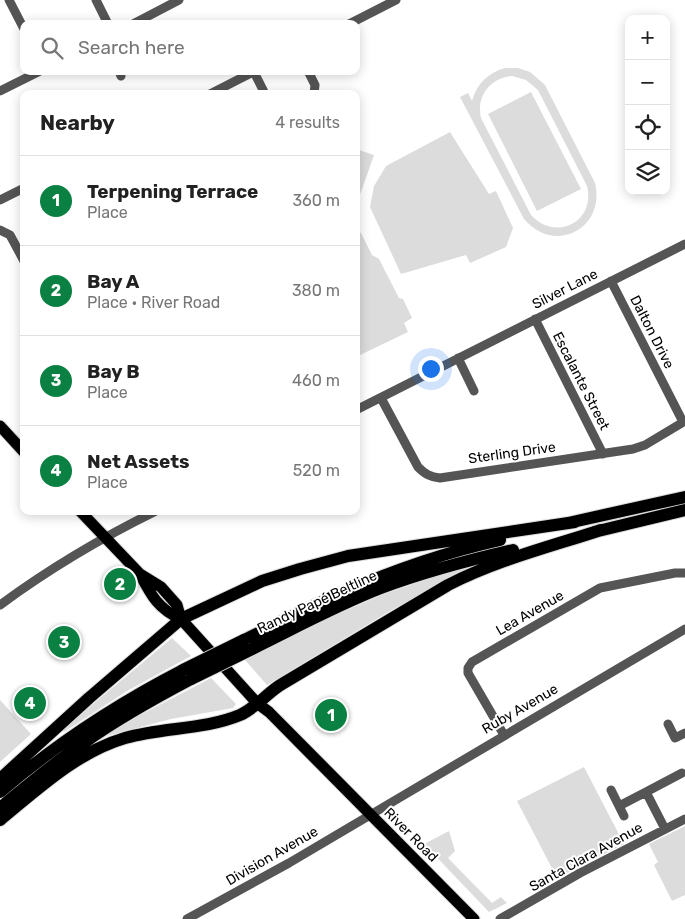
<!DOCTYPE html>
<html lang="en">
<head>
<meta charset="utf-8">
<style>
	body { margin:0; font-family:Rubik,sans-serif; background:#f2f2f2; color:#222 }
	.controls { position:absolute; right:15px; top:15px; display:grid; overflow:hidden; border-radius:10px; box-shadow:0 2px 12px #0003 }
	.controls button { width:45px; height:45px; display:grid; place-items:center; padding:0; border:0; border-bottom:1px solid #e0e0e0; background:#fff; color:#222; font:25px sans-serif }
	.you { position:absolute; left:430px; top:368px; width:18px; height:18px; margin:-12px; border:4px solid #fff; border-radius:50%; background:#1a73e8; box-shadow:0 0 0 8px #1a73e833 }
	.badge { display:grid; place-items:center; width:32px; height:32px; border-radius:50%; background:#0b8043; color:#fff; font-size:16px; font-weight:700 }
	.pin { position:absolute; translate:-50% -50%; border:2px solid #fff; box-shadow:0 1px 5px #0006 }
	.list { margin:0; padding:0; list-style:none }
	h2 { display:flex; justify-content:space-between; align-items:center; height:65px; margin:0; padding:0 20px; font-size:21px }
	h2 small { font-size:16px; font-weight:400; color:#767676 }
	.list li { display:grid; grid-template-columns:32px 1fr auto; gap:15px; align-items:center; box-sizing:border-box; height:90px; padding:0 20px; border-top:1px solid #e0e0e0 }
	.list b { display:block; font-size:19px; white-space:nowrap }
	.list p { margin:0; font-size:16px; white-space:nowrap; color:#767676 }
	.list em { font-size:16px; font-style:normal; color:#767676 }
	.icon { flex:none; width:28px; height:28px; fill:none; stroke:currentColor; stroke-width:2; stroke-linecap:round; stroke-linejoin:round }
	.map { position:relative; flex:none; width:685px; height:919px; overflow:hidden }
	.search { position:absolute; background:#fff; box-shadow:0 2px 12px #0003; left:20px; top:20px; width:340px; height:55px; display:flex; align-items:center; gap:12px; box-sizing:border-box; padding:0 18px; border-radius:10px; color:#767676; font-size:19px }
	.panel { position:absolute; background:#fff; box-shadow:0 2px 12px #0003; left:20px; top:90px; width:340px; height:425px; border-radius:10px }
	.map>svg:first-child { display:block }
	.green { fill:#dcdcdc; fill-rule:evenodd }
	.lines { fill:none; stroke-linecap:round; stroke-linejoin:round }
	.major-casing { stroke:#dbdbdb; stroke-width:13 }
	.highway-casing { stroke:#dbdbdb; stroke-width:14 }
	.minor { stroke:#555; stroke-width:9 }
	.major { stroke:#000; stroke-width:11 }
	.highway { stroke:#000; stroke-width:12 }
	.highway-bridge-casing { stroke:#dbdbdb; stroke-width:14; stroke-linecap:butt }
	.highway-bridge { stroke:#000; stroke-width:12 }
	.labels { text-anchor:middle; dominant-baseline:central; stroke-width:4; stroke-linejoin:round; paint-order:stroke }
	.street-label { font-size:14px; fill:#000; stroke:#fff }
</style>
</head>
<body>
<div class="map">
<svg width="685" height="919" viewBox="0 0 685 919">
	<rect width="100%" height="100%" fill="#fff"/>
	<path class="green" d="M505,68H518L530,72L545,85L595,183C606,229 554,255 524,219L460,97L468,93L472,101C477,83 488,73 505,68ZM512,76L526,80L538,90L587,186C596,222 555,242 531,215L481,118C476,96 490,78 512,76Z
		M531,92L581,189L537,211L488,114Z
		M450,132L489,194L496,191L513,228L506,247L470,263L466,255L401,274L370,207L374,186L386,166Z
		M356,149L374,155L356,206Z
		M357,231L361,233L372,255L379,259L399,298L403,299L412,318L404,323L408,332L356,357Z
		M466,566L468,569L390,611L267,685L245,660L304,629L384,594Z
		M172,638L191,656L127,691L64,732L62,730Z
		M211,678L236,704L233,708L171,719L106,736L125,723Z
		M0,700L31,734L0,762Z
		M584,767L624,844L557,878L517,801Z
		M685,826V895L672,901L654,865L658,862L649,844Z
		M449,831L455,851L448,858L492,903L501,897L507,903L489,912L424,844Z"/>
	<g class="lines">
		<defs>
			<path id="major" d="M0,426L24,452
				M80,511L140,574L161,587L177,605L181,619
				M140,574C151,595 158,609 181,619L257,703L269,712L474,919"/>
			<path id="highway" d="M568,523L685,497
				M594,532L685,510
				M244,640C277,624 310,607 344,592C394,570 447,552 500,540
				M252,649C295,628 337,605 381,588C424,572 469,560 513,550
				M0,779L89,698L181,619L262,581L300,569L348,556L575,522
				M0,792C56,744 117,704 183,670
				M0,808C28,785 55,762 85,742C119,718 155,698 191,679
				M0,820C38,789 77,752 125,738C163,727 204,730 240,715C256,708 268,692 282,684C338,651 393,618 448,585C497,560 549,547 601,530"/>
		</defs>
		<use href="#major" class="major-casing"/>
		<use href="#highway" class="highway-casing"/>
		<path class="minor" d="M9,0L24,29
			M96,0L108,24
			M133,24L179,0
			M349,24L396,0
			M119,71L121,76
			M308,71L315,85L314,94
			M254,72L265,94
			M0,91L40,71
			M210,94L255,71
			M0,200L24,188
			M0,230L10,235L24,261
			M611,281L683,422
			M535,319L603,454
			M458,358L474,391
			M381,398L418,467C425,474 430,477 440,478L633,449L645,445L685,421
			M356,410L685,244
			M0,605C49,569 101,538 156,511
			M668,724L675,738L685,733
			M504,735L468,673V668L472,662L600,588L675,573H685
			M611,790L619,806L646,792
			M619,806L624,816
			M665,829L646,792L682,773
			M187,919L289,863L685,629
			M500,919L580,873L685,819"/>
		<use href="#major" class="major"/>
		<use href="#highway" class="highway"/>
		<defs>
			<path id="highway-bridge" d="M183,670L244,640
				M191,679L252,649"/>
		</defs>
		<use href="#highway-bridge" class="highway-bridge-casing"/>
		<use href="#highway-bridge" class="highway-bridge"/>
	</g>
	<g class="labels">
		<g class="street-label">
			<text transform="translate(565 289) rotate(-27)">Silver Lane</text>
			<text transform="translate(652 332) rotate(63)">Dalton Drive</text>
			<text transform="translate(581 381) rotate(63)">Escalante Street</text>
			<text transform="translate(512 453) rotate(-8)">Sterling Drive</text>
			<text transform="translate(317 602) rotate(-25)">Randy Papé Beltline</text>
			<text transform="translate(530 613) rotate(-30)">Lea Avenue</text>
			<text transform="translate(520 709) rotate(-30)">Ruby Avenue</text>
			<text transform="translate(411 835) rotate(45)">River Road</text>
			<text transform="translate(272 856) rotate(-30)">Division Avenue</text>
			<text transform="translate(586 857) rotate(-29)">Santa Clara Avenue</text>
		</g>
	</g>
</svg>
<div class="controls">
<button>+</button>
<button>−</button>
<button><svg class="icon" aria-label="locate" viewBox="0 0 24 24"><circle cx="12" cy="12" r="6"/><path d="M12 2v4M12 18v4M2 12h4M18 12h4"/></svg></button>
<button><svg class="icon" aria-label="layers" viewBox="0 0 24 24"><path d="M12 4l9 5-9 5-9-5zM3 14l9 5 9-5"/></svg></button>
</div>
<div class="you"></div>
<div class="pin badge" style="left:331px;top:715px">1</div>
<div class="pin badge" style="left:120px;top:584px">2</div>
<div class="pin badge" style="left:64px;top:642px">3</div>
<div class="pin badge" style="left:30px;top:703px">4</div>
<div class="search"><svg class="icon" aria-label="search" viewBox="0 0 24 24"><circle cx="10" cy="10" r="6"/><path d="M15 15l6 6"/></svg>Search here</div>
<section class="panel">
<h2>Nearby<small>4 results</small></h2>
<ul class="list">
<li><span class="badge">1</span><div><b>Terpening Terrace</b><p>Place</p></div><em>360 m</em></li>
<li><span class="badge">2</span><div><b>Bay A</b><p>Place · River Road</p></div><em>380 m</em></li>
<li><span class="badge">3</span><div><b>Bay B</b><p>Place</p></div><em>460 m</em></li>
<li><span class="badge">4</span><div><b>Net Assets</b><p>Place</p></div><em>520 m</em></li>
</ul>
</section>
</div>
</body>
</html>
